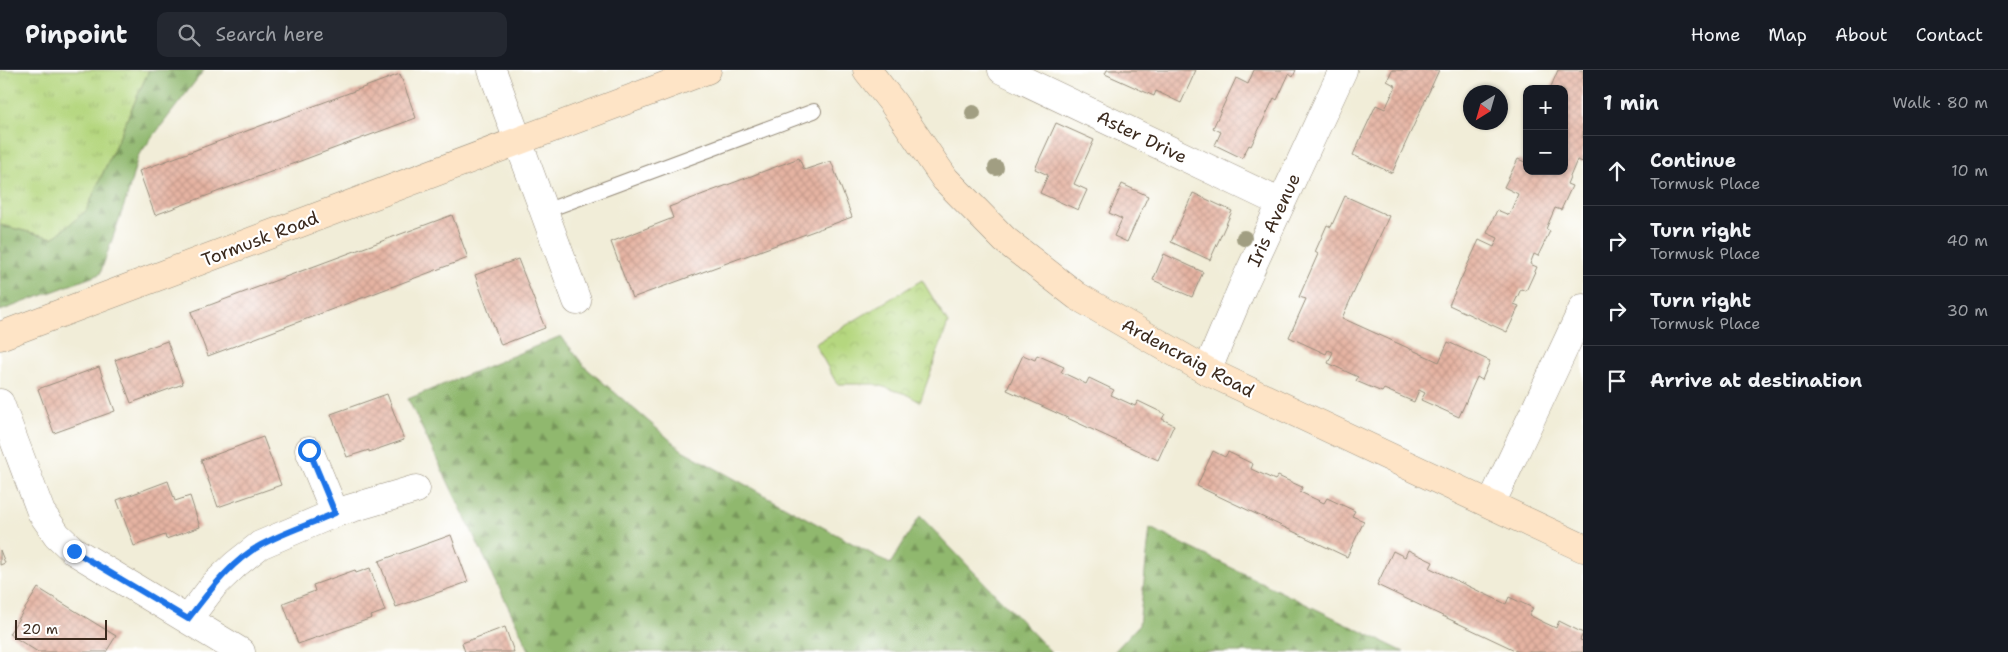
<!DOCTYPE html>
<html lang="en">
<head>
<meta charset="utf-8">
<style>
	body { margin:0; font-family:"Shantell Sans",sans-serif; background:#242831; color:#f1f3f6 }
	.controls { position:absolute; right:15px; top:15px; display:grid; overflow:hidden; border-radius:10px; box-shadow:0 1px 4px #0004 }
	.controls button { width:45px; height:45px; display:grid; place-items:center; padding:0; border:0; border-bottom:1px solid #363941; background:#171b24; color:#f1f3f6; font:25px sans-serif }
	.compass { position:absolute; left:1463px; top:15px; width:45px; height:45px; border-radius:50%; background:#171b24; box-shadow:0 1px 4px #0004; rotate:217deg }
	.scale { position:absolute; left:15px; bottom:12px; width:92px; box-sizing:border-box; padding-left:5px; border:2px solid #3b2a1e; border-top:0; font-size:14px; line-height:18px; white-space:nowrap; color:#3b2a1e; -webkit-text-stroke:4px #fff; paint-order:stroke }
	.stop { position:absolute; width:15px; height:15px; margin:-11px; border:4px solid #1a73e8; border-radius:50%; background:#fff }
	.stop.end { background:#1a73e8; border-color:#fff; box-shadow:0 1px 5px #0008 }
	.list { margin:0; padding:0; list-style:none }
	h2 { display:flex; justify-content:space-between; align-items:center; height:65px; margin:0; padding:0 20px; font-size:21px }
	h2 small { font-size:16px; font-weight:400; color:#9ea1a6 }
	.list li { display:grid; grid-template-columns:32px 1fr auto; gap:15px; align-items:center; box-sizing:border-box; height:70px; padding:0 20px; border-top:1px solid #363941 }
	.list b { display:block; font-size:19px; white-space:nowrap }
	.list p { margin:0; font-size:16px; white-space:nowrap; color:#9ea1a6 }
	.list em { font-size:16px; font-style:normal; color:#9ea1a6 }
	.icon { flex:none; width:28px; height:28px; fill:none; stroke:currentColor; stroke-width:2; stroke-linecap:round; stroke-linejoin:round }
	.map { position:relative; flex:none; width:1583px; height:582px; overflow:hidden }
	header { display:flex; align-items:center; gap:30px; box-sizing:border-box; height:70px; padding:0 25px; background:#171b24; border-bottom:1px solid #363941 }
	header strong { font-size:24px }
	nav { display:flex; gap:28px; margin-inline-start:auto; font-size:18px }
	.search { width:350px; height:45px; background:#242831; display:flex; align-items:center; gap:12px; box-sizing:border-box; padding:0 18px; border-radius:10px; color:#9ea1a6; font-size:19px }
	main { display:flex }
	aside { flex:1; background:#171b24 }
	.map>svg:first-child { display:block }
	.grass { fill:url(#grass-tufts); stroke:#78804e }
	.forest { fill:url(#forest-firs); stroke:#667146 }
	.park { fill:url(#park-crowns); stroke:#78804e }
	.building { fill:url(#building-cross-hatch) }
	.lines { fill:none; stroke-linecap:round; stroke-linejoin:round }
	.lane-casing { stroke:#968c7b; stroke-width:16 }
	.street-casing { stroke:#968c7b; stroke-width:29 }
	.secondary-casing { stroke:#968c7b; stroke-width:29 }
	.lane { stroke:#fff; stroke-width:14 }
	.street { stroke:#fff; stroke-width:28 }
	.secondary { stroke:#fee4c6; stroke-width:28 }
	.tree { fill:#a19e82 }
	.route { stroke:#1a73e8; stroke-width:6 }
	.labels { text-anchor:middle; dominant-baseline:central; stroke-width:4.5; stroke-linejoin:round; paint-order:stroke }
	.street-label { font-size:18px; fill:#3b2a1e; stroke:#fff }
</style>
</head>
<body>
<header>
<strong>Pinpoint</strong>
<div class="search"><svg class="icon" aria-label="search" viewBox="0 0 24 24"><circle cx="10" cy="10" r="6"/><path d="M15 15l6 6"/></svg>Search here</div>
<nav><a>Home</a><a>Map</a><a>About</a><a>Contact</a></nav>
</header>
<main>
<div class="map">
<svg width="1583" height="582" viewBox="0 0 1583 582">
	<defs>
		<pattern id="grass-tufts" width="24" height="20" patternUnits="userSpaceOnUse" patternTransform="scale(1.25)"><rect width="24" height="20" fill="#b5d77f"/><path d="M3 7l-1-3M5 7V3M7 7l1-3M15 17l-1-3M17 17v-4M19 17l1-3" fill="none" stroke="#9db96d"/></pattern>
		<pattern id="forest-firs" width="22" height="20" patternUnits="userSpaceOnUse" patternTransform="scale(1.25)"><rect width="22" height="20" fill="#90b86e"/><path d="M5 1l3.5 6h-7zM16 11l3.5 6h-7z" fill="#77965a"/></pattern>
		<pattern id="park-crowns" width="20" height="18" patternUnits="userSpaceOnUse" patternTransform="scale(1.25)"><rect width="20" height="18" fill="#b5d77f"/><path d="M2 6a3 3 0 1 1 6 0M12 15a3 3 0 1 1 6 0" fill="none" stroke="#9db96d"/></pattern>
		<pattern id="building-cross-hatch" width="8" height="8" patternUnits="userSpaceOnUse" patternTransform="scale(1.25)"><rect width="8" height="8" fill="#e5b3a2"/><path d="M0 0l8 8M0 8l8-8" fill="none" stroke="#c59a8b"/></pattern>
	</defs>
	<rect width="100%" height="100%" fill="#fff"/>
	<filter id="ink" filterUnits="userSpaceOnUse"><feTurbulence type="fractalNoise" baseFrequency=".02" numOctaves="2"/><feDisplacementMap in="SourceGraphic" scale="10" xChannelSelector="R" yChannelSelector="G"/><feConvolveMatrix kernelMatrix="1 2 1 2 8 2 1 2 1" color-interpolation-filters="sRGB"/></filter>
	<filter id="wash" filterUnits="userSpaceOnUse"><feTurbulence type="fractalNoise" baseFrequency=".0096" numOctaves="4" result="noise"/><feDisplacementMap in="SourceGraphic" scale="20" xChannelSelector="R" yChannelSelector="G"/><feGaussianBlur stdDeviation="1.12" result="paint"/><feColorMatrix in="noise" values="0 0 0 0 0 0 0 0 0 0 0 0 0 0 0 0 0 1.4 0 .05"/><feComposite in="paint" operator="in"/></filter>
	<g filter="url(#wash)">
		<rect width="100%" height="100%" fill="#f1edd8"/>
		<path class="grass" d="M0,0H149L86,141L53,168L0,155Z"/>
		<path class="forest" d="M149,0H204L138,86L127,127L100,204L0,241V155L53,168L86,141Z
			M561,266L585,297L682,380L890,494L920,446L1051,582H530L408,329Z
			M1150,458L1404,582H1114L1139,555Z"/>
		<path class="park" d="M922,210L948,253L920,332L906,324L874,314H837L815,274Z"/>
		<g id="blocks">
			<path class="building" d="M1107,0H1196L1181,33L1156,21L1154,26L1105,4Z
				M1254,0H1296L1293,7L1289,4L1277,30L1274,28L1251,76L1249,75L1242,88L1215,75L1221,62L1213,58L1236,8L1248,14Z
				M1392,0H1439L1392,103L1353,85L1376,35L1385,39L1396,16L1387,11Z
				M1558,0H1583V92L1577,90L1567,114L1572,116L1561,140L1555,138L1546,159L1550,161L1538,186L1534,184L1530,194L1537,197L1526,221L1521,219L1514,234L1519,236L1507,262L1449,235L1479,170L1494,177L1498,168L1487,163L1497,140L1509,145L1518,124L1504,117L1518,89L1527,93V101H1564V19H1550Z
				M400,4L416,48L155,145L139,101Z
				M1056,53L1094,70L1074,114L1087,120L1078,140L1040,123L1048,105L1035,99Z
				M799,88L804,100L831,91L852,147L632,228L611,172L673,148L669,137Z
				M1122,114L1148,126L1127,172L1114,166L1122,149L1109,143Z
				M1193,123L1232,141L1210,190L1171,172Z
				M1345,126L1389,146L1342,248L1439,292L1448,272L1490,291L1482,310L1477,307L1459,347L1421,330L1425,323L1419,320L1414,332L1384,319L1382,322L1356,311L1358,307L1328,293L1333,282L1328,280L1326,284L1289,267L1306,229L1299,227L1318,184L1315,182L1327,155L1331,157Z
				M452,145L468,188L208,286L191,242Z
				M1164,184L1203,202L1192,227L1153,210Z
				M518,189L545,258L501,275L475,205Z
				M167,271L183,314L131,333L115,290Z
				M1023,285L1035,290L1037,285L1064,297L1061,302L1074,308L1086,314L1089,308L1114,320L1111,325L1135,336L1138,331L1165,344L1162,349L1174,355L1158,390L1007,320Z
				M99,297L115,341L54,363L38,319Z
				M387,324L404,370L369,382V380L347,387L331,344Z
				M263,367L281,415L218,437L201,390Z
				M1213,381L1225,387L1228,382L1253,394L1251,399L1275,410L1278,406L1302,417L1300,422L1313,428L1324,433L1327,428L1355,441L1352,446L1364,451L1347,487L1197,416Z
				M168,411L175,431L190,426L200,457L166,469L165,465L134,476L117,430Z
				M451,465L468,512L396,537L379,491Z
				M0,480L5,493L0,495Z
				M1408,480L1433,492L1430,498L1506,534L1509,527L1533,538L1529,545L1543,552L1556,558L1559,551L1583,563L1580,570L1583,571V582H1519L1377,515L1393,481L1405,487Z
				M370,498L385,541L371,546L372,548L298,574L283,533L315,521L313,515L355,500L356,503Z
				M38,518L116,566L106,582H38L9,564Z
				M505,557L514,582H465L462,573Z"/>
		</g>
	</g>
	<g filter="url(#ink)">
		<use href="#blocks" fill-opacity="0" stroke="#968c7b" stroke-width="1"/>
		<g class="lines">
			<defs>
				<path id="lane" d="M545,141L814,41"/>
				<path id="street" d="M492,0L577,231
					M1002,0L1281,133
					M1207,301L1242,218L1343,0
					M0,333L41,442L57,465L74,481L241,582
					M309,380L335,443
					M1491,434L1583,238
					M188,549L214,515L236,494L260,475L335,443L416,419"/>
				<path id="secondary" d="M867,0L893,33L945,109L1005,170L1077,226L1207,301L1583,478
					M0,266L707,0"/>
			</defs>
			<use href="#lane" class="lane-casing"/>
			<use href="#street" class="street-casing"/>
			<use href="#secondary" class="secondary-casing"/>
			<use href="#lane" class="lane"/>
			<use href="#street" class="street"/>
			<use href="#secondary" class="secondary"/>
		</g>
		<g class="tree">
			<circle cx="973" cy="43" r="8"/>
			<circle cx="996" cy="98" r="8"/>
			<circle cx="1244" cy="168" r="8"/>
		</g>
	</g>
	<g class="lines" filter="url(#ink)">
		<path class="route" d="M74,481L188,549C209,522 230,492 261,475C284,462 311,454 335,443L309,380"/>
	</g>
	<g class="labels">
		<g class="street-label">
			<text transform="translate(1142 67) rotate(26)">Aster Drive</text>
			<text transform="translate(1274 150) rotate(-65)">Iris Avenue</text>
			<text transform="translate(260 169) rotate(-21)">Tormusk Road</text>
			<text transform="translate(1188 288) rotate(28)">Ardencraig Road</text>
		</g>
	</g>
</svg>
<div class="controls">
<button>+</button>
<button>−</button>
</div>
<svg class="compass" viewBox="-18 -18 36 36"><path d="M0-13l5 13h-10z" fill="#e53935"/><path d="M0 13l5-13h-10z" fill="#9ea1a6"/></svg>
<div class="scale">20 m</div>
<div class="stop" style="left:309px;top:380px"></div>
<div class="stop end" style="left:74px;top:481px"></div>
</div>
<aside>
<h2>1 min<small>Walk · 80 m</small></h2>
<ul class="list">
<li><svg class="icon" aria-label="ahead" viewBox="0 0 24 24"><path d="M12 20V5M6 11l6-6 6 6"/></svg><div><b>Continue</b><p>Tormusk Place</p></div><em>10 m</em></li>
<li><svg class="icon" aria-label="right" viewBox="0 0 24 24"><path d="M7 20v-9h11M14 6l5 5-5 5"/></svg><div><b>Turn right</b><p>Tormusk Place</p></div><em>40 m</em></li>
<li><svg class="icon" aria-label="right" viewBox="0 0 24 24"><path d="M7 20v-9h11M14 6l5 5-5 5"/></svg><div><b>Turn right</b><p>Tormusk Place</p></div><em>30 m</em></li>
<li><svg class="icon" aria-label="arrive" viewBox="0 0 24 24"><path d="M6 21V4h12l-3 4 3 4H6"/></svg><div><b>Arrive at destination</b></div></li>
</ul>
</aside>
</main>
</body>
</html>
